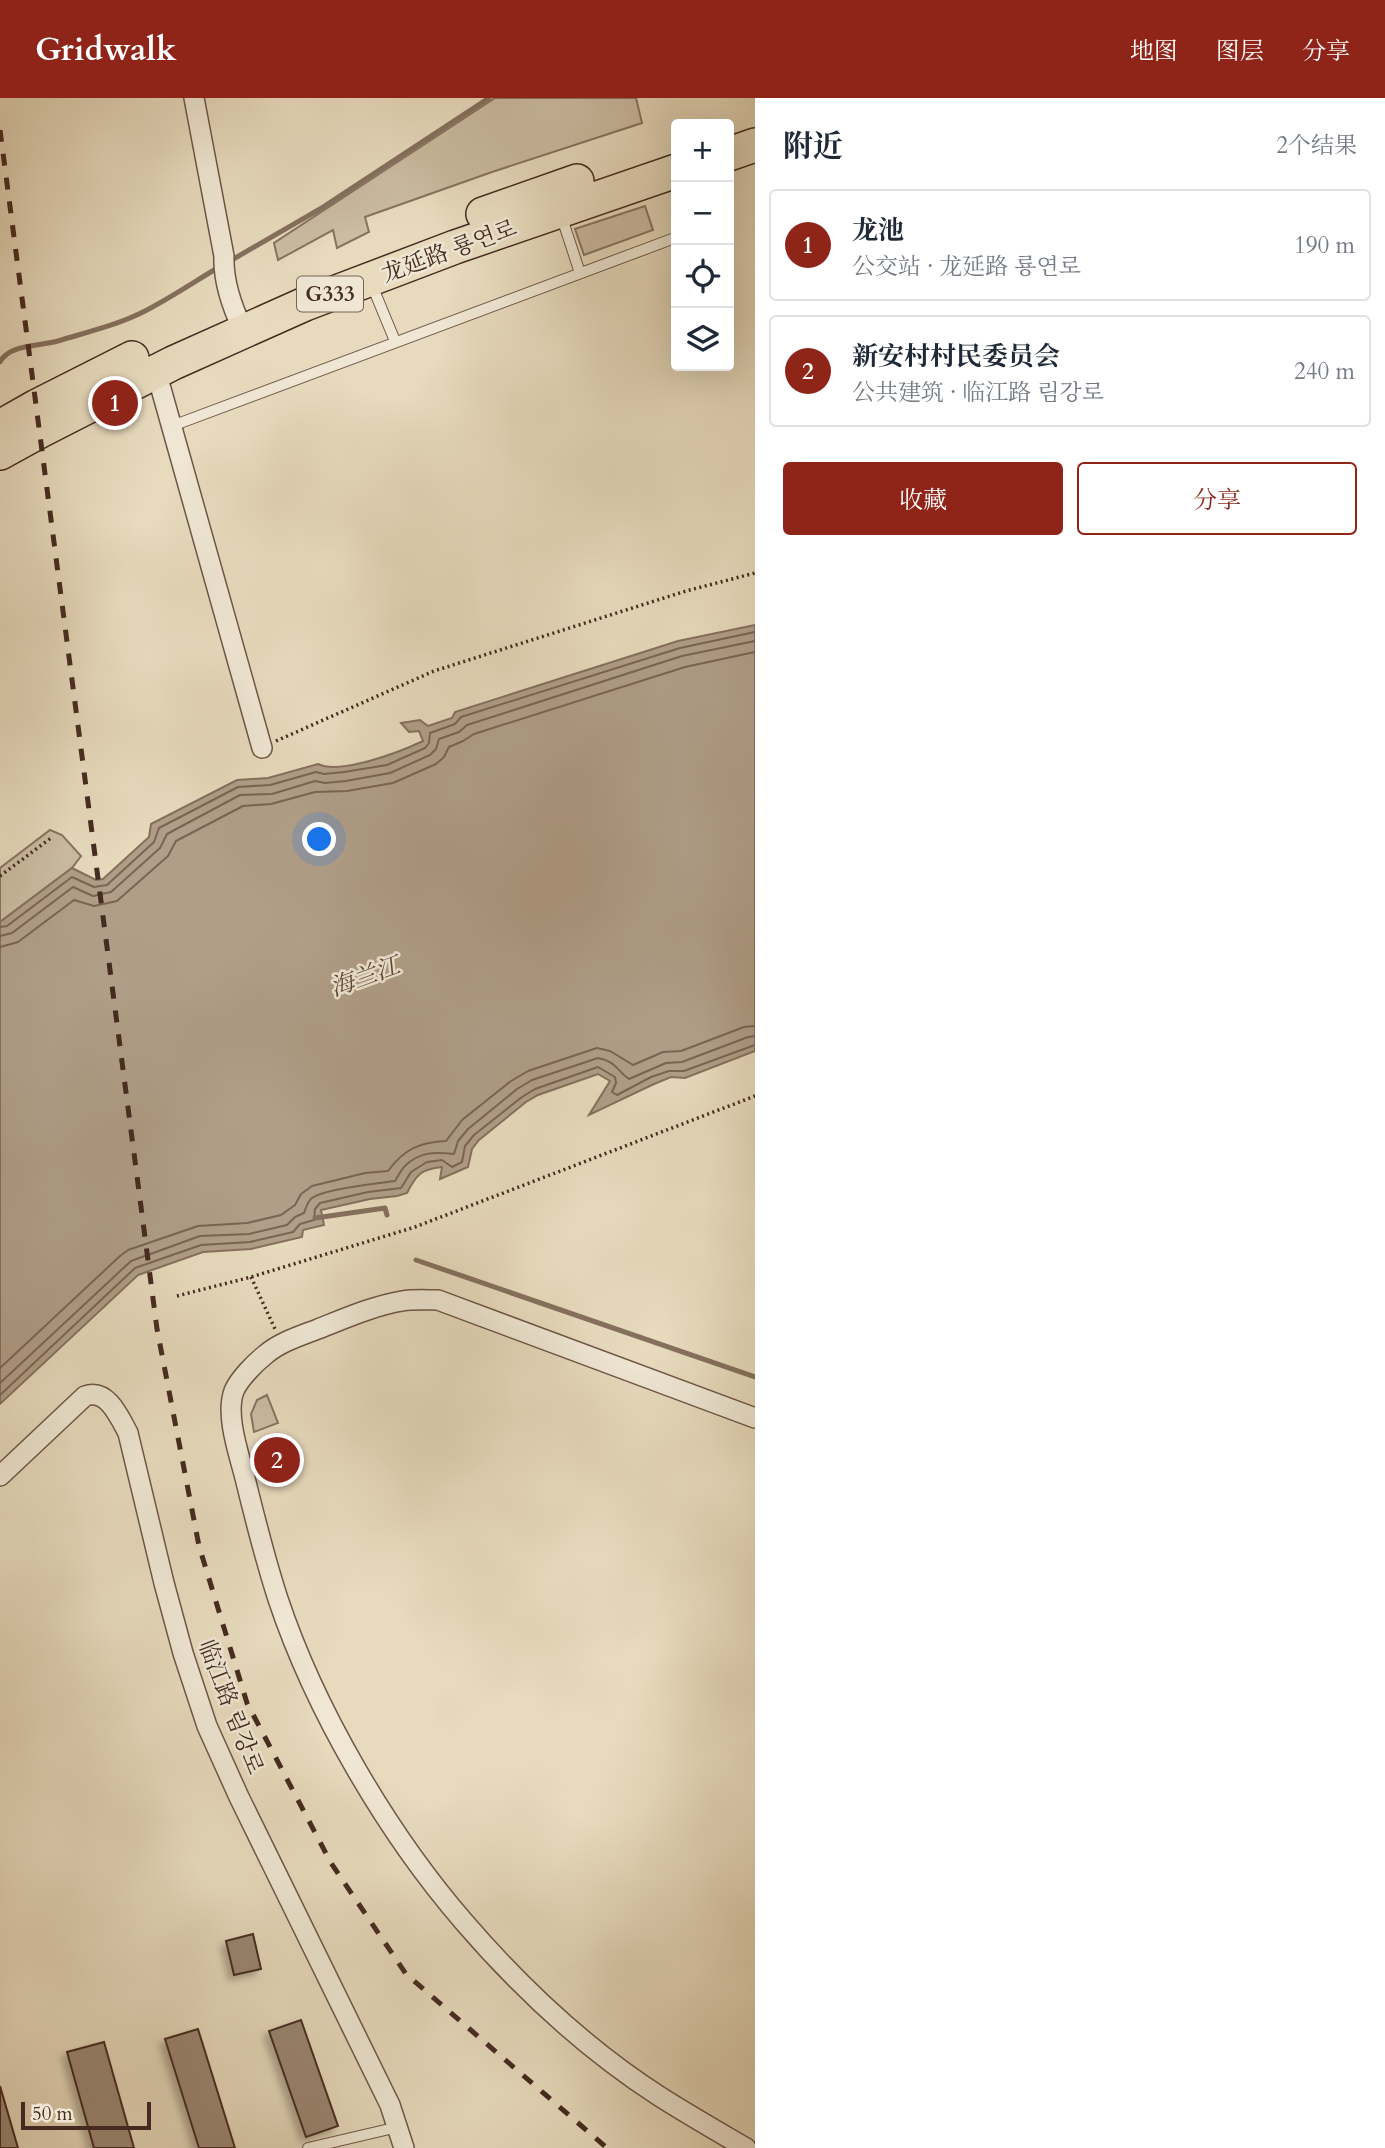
<!DOCTYPE html>
<html lang="zh">
<head>
<meta charset="utf-8">
<style>
	body { margin:0; font-family:Cardo,"Noto Serif SC","Noto Serif KR",serif; background:#f6f6f7; color:#1f2937 }
	.controls { position:absolute; right:21px; top:21px; display:grid; overflow:hidden; border-radius:7px; box-shadow:0 7px 28px #0002 }
	.controls button { width:63px; height:63px; display:grid; place-items:center; padding:0; border:0; border-bottom:2px solid #e0e1e3; background:#fff; color:#1f2937; font:35px sans-serif }
	.scale { position:absolute; left:21px; bottom:18px; width:130px; box-sizing:border-box; padding-left:7px; border:4px solid #452a20; border-top:0; font-size:19px; line-height:24px; white-space:nowrap; color:#452a20; -webkit-text-stroke:5px #efe7d4; paint-order:stroke }
	.you { position:absolute; left:320px; top:742px; width:24px; height:24px; margin:-18px; border:5px solid #fff; border-radius:50%; background:#1a73e8; box-shadow:0 0 0 10px #1a73e833 }
	.badge { display:grid; place-items:center; width:46px; height:46px; border-radius:50%; background:#8f2418; color:#fff; font-size:23px; font-weight:700 }
	.pin { position:absolute; translate:-50% -50%; border:4px solid #fff; box-shadow:0 2px 7px #0006 }
	.list { margin:0; padding:0; list-style:none }
	h2 { display:flex; justify-content:space-between; align-items:center; height:91px; margin:0; padding:0 28px; font-size:30px }
	h2 small { font-size:23px; font-weight:400; color:#747a83 }
	.list li { display:grid; grid-template-columns:46px 1fr auto; gap:21px; align-items:center; box-sizing:border-box; height:112px; margin:0 14px 14px; padding:0 14px; border:2px solid #e0e1e3; border-radius:7px }
	.list b { display:block; font-size:26px; white-space:nowrap }
	.list p { margin:0; font-size:23px; white-space:nowrap; color:#747a83 }
	.list em { font-size:23px; font-style:normal; color:#747a83 }
	.actions { display:flex; gap:14px; padding:21px 28px }
	.actions a { flex:1; padding:16px 0; border:2px solid #8f2418; border-radius:7px; text-align:center; font-size:24px; color:#8f2418 }
	.actions .main { background:#8f2418; color:#fff }
	.icon { flex:none; width:38px; height:38px; fill:none; stroke:currentColor; stroke-width:2; stroke-linecap:round; stroke-linejoin:round }
	.map { position:relative; flex:none; width:755px; height:2050px; overflow:hidden }
	header { display:flex; align-items:center; gap:42px; box-sizing:border-box; height:98px; padding:0 35px; background:#8f2418; color:#fff }
	header strong { font-size:33px }
	nav { display:flex; gap:38px; margin-inline-start:auto; font-size:24px }
	main { display:flex }
	aside { flex:1; background:#fff }
	.map>svg:first-child { display:block }
	.green { fill:#cbbca2; stroke:#887361; stroke-width:2 }
	.water { fill:#b09e88; stroke:#85705e; stroke-width:2 }
	.lines { fill:none; stroke-linecap:round; stroke-linejoin:round }
	.shore { stroke:#7a6454; stroke-width:2 }
	.stream { stroke:#85705e; stroke-width:5 }
	.building { fill:#998672; stroke:#452a20; stroke-width:2; filter:url(#shadow) }
	.lane-casing { stroke:#6e5647; stroke-width:12 }
	.street-casing { stroke:#6e5647; stroke-width:22 }
	.highway-casing { stroke:#452a20; stroke-width:36 }
	.path { stroke:#452a20; stroke-width:3.5; stroke-dasharray:2 3.5; stroke-linecap:butt }
	.lane { stroke:#efe7d4; stroke-width:10 }
	.street { stroke:#efe7d4; stroke-width:19 }
	.highway { stroke:#e7dabd; stroke-width:33 }
	.rail { stroke:#452a20; stroke-width:5; stroke-dasharray:12 12; stroke-linecap:butt }
	.labels { text-anchor:middle; dominant-baseline:central; stroke-width:5; stroke-linejoin:round; paint-order:stroke }
	.shield { fill:#efe7d4; stroke:#786356; stroke-width:2 }
	.shield-label { font-size:21px; font-weight:bold; fill:#452a20 }
	.street-label { font-size:23px; fill:#452a20; stroke:#efe7d4 }
	.water-label { font-size:24px; font-style:italic; fill:#60473a; stroke:#efe7d4 }
</style>
</head>
<body>
<header>
<strong>Gridwalk</strong>
<nav><a>地图</a><a>图层</a><a>分享</a></nav>
</header>
<main>
<div class="map">
<svg width="755" height="2050" viewBox="0 0 755 2050">
	<defs>
		<filter id="shadow"><feDropShadow dx="-5" dy="5" stdDeviation="3.5" flood-color="#0004"/></filter>
	</defs>
	<rect width="100%" height="100%" fill="#e7dabd"/>
	<filter id="stains"><feTurbulence type="fractalNoise" baseFrequency=".00286" numOctaves="4"/><feColorMatrix values="0 0 0 0 .2 0 0 0 0 .09 0 0 0 0 .02 0 0 0 .5 -.17"/></filter>
	<radialGradient id="worn" r=".72"><stop offset=".6" stop-color="#630" stop-opacity="0"/><stop offset="1" stop-color="#630" stop-opacity=".3"/></radialGradient>
	<path class="green" d="M495,0H636L642,25L492,74L365,119L369,134L337,150L333,132L278,162L274,145Z
		M645,108L653,132L584,157L575,131Z
		M50,732L62,737L81,758L72,770L0,824V770Z
		M267,1297L278,1325L254,1334L251,1316L257,1302Z"/>
	<path class="water" d="M755,527V953L685,980L671,979L654,986L589,1017L610,983L598,976L538,997L526,1004L479,1042L472,1051L468,1069L440,1081L442,1069C421,1071 416,1077 407,1095L397,1098L370,1101L321,1112L324,1127L303,1132L302,1139L251,1151L203,1154L138,1177L0,1306V824L72,770L96,782L103,781L149,739L151,726L237,682L268,680L318,666C340,677 400,654 423,643L419,633L409,634L401,625L420,622L428,628L452,620L455,614L678,543Z"/>
	<g class="lines">
		<path class="shore" d="M0,829L7,828L72,779L94,789L107,787L154,744L159,730L238,689L270,687L316,674L324,676L344,674L387,667L425,650L429,645L430,635L455,626L461,619L680,550L755,534
			M0,838L12,835L73,789L93,798L111,794L160,750L167,736L240,697L272,696L315,683L325,685L346,683L390,675L430,657L436,651L439,641L459,634L467,627L682,558L755,543
			M0,849L18,844L74,802L94,808L117,803L168,758L176,743L243,708L271,706L315,694L347,693L393,685L436,666L444,659L449,649L463,643L474,636L685,569L755,554
			M0,1270L120,1158L128,1152L198,1128L247,1125L281,1117L295,1107L301,1096L312,1088L365,1075L388,1073C404,1051 420,1044 446,1043L462,1022L511,983L528,973L597,950L610,953L633,967L663,954L681,953L744,929L755,928
			M0,1285L131,1163L200,1138L249,1136L287,1127L295,1119L304,1115C306,1110 307,1104 312,1100C322,1091 380,1085 395,1083C398,1078 401,1072 405,1068C420,1053 436,1054 454,1056L458,1043L468,1031L517,991L532,982L598,960C616,963 617,973 629,981L666,965L682,964L748,939L755,938
			M0,1297L135,1170L201,1147L250,1144L293,1134L300,1126L314,1122L315,1111L320,1105L368,1094L401,1090L411,1074L427,1064L442,1062L452,1069L462,1064L465,1048L474,1037L522,999L535,991L598,969L615,979L616,985L612,994L617,997L651,979L669,973H684L755,947"/>
		<path class="stream" d="M230,163L320,111L489,0
			M0,264C9,246 41,248 58,243C87,234 118,227 145,213C170,200 194,184 219,169
			M315,1120L385,1110L387,1117
			M416,1162L755,1279"/>
	</g>
	<path class="building" d="M253,1836L261,1871L234,1877L226,1843Z
		M301,1922L338,2028L306,2039L269,1933Z
		M198,1931L235,2050H199L165,1941Z
		M104,1944L134,2050H94L67,1954Z
		M0,1988L18,2050H0Z"/>
	<g class="lines">
		<defs>
			<path id="lane" d="M561,117L580,175
				M371,185L395,243
				M172,328L672,141
				M308,2050L398,2029"/>
			<path id="street" d="M194,0L224,158C223,183 232,209 243,232
				M156,273L262,650
				M0,1378L85,1298C107,1290 119,1318 128,1335L164,1485L183,1555L207,1628L239,1699L390,2007L404,2050
				M746,2050C717,2033 687,2016 659,1998C586,1951 520,1889 464,1824C387,1735 315,1612 278,1501C265,1461 255,1421 245,1380C239,1356 225,1317 234,1293C239,1281 255,1265 265,1257C280,1244 300,1238 318,1231C346,1220 373,1208 402,1203C414,1201 426,1202 438,1202L755,1320"/>
			<path id="highway" d="M729,56L755,47
				M483,116L577,83
				M0,329L37,308L132,260
				M0,355L40,333L173,265L305,206L455,149L676,73"/>
		</defs>
		<use href="#lane" class="lane-casing"/>
		<use href="#street" class="street-casing"/>
		<use href="#highway" class="highway-casing"/>
		<path class="path" d="M276,643L434,573L686,493L755,475
			M0,778L51,740
			M251,1179L275,1231
			M177,1198L251,1179L415,1129L755,998"/>
		<use href="#lane" class="lane"/>
		<use href="#street" class="street"/>
		<use href="#highway" class="highway"/>
		<path class="rail" d="M0,32L157,1231L199,1448L247,1605L331,1765L406,1876L607,2050"/>
	</g>
	<g class="labels">
		<rect class="shield" x="297" y="178.5" width="66" height="35" rx="5"/>
		<g class="shield-label">
			<text x="330" y="196">G333</text>
		</g>
		<g class="street-label">
			<text transform="translate(449 153) rotate(-20)">龙延路 룡연로</text>
			<text transform="translate(231 1609) rotate(69)">临江路 림강로</text>
		</g>
		<g class="water-label">
			<text transform="translate(365 879) rotate(-20)">海兰江</text>
		</g>
	</g>
	<rect width="100%" height="100%" filter="url(#stains)"/>
	<rect width="100%" height="100%" fill="url(#worn)"/>
</svg>
<div class="controls">
<button>+</button>
<button>−</button>
<button><svg class="icon" aria-label="locate" viewBox="0 0 24 24"><circle cx="12" cy="12" r="6"/><path d="M12 2v4M12 18v4M2 12h4M18 12h4"/></svg></button>
<button><svg class="icon" aria-label="layers" viewBox="0 0 24 24"><path d="M12 4l9 5-9 5-9-5zM3 14l9 5 9-5"/></svg></button>
</div>
<div class="scale">50 m</div>
<div class="you"></div>
<div class="pin badge" style="left:115px;top:305px">1</div>
<div class="pin badge" style="left:277px;top:1362px">2</div>
</div>
<aside>
<h2>附近<small>2个结果</small></h2>
<ul class="list">
<li><span class="badge">1</span><div><b>龙池</b><p>公交站 · 龙延路 룡연로</p></div><em>190 m</em></li>
<li><span class="badge">2</span><div><b>新安村村民委员会</b><p>公共建筑 · 临江路 림강로</p></div><em>240 m</em></li>
</ul>
<div class="actions"><a class="main">收藏</a><a>分享</a></div>
</aside>
</main>
</body>
</html>
